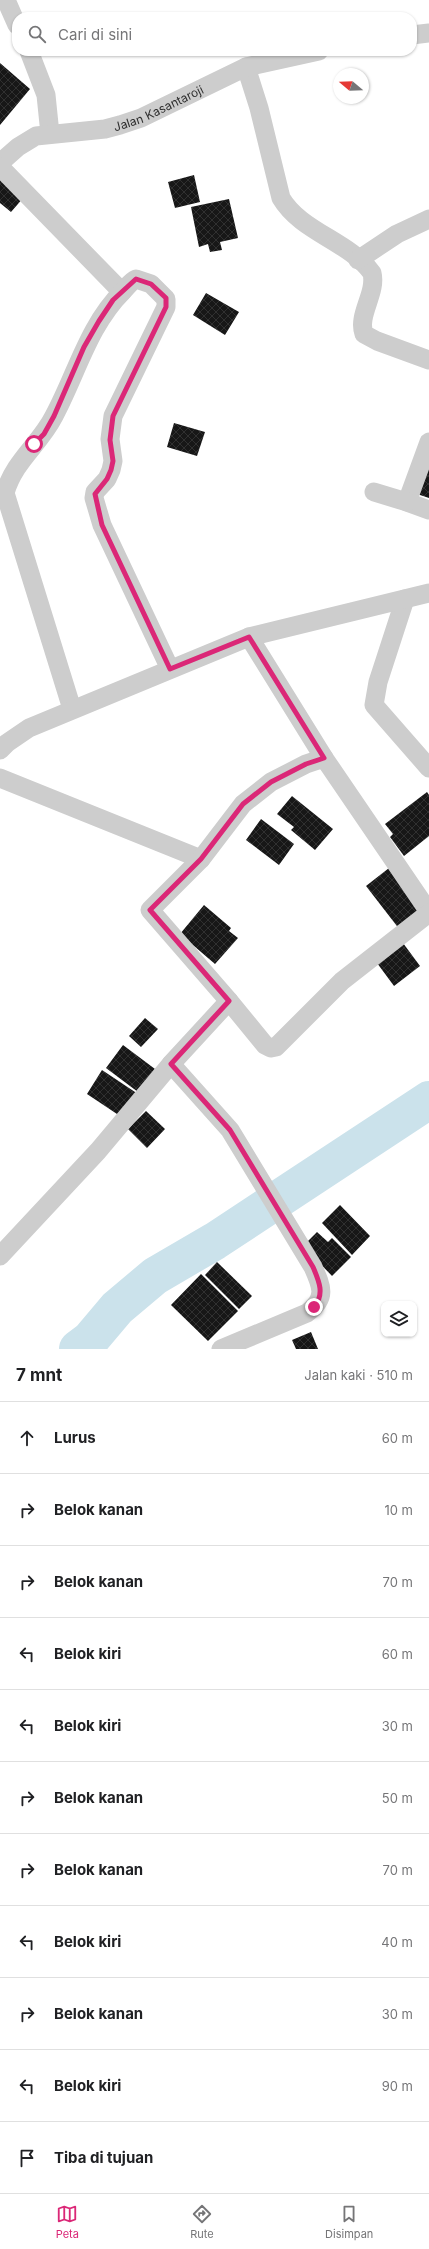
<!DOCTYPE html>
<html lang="id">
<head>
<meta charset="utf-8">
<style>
	body { margin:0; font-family:Inter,sans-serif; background:#f6f6f6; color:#202124 }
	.controls { position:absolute; right:12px; bottom:12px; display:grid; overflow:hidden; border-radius:8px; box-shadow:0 1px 3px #0004 }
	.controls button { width:36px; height:36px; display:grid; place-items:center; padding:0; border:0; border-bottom:1px solid #e0e0e0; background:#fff; color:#202124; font:20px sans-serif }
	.compass { position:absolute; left:333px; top:68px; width:36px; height:36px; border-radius:50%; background:#fff; box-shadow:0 1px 3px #0004; rotate:289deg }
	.stop { position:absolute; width:12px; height:12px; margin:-9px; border:3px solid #db2777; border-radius:50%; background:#fff }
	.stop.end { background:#db2777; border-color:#fff; box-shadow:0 1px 4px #0008 }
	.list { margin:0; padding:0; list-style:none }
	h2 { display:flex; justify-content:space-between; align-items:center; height:52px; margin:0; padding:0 16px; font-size:17px }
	h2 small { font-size:13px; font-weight:400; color:#757577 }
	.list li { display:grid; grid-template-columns:26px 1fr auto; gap:12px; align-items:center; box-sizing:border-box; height:72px; padding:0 16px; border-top:1px solid #e0e0e0 }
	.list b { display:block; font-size:15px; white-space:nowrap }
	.list em { font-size:13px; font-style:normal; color:#757577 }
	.icon { flex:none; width:22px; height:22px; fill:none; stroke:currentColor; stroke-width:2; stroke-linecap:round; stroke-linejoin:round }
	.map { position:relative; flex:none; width:429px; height:1349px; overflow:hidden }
	.search { position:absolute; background:#fff; box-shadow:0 1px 3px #0004; left:12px; right:12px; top:12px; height:44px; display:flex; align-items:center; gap:10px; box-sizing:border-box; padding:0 14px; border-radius:16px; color:#757577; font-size:15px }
	.sheet { height:844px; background:#fff }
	nav { display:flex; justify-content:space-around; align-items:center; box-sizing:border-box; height:56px; border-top:1px solid #e0e0e0; background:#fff; font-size:11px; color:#757577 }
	nav a { display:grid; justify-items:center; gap:2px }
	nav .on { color:#db2777 }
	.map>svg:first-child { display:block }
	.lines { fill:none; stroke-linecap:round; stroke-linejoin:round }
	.river { stroke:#cbe2eb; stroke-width:38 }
	.building { fill:url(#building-cross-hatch) }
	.minor { stroke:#cdcdcd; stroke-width:19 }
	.route { stroke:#db2777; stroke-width:5 }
	.labels { text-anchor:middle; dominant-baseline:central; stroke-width:4; stroke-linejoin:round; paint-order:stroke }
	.street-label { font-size:12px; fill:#303030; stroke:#fff }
</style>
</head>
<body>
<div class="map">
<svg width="429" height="1349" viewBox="0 0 429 1349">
	<defs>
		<pattern id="building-cross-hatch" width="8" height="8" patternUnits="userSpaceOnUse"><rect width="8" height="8" fill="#171717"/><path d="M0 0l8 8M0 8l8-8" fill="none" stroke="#303030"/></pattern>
	</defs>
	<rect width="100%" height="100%" fill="#fff"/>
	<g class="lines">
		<path class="river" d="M78,1349L90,1340L117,1308L155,1276L215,1241L429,1100"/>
	</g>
	<path class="building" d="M0,63L30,89L0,125Z
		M194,175L200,202L175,208L168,182Z
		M0,176L24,197L11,212L0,203Z
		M229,199L238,238L220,242L222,250L210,252L208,244L199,247L191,207Z
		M206,293L239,312L225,335L193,315Z
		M174,423L205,432L197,456L167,447Z
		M429,462V498L417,494Z
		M427,792L429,795V836L404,856L390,837L393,834L385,824Z
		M292,796L333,829L315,850L291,830L294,827L277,814Z
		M261,819L294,844L279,865L246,840Z
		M389,868L423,912L400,930L366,886Z
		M204,905L231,928L229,931L238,938L215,964L180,934Z
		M403,943L420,966L394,986L377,963Z
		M145,1018L158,1029L141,1047L129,1036Z
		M123,1045L155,1069L138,1092L106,1068Z
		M102,1070L138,1094L123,1118L87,1094Z
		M146,1111L165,1129L147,1148L128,1129Z
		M340,1205L370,1236L352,1255L322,1223Z
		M317,1232L328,1242L332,1238L351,1257L332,1276L303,1246Z
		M217,1262L252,1296L239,1309L205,1275Z
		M201,1274L238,1311L208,1341L171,1305Z
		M311,1332L318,1349H296L292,1340Z"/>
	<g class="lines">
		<g class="minor">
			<path d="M6,0L17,25"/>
			<path d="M412,35L429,33"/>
			<path d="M29,51L46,95L50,134"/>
			<path d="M246,67L259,108L281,198C301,232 349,241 372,273C377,293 357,315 364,334L377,341L429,360"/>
			<path id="s1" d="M0,163L18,147L36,136L105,129L120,125L141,118L246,67L319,51"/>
			<path d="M0,167L122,292"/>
			<path d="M358,260L397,234L429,219"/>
			<path d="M429,442L407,502L429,510"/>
			<path d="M374,492L407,502"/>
			<path d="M405,599L378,682L374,705L429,768"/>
			<path d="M249,637L324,758"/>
			<path d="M72,709L5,493C14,461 40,444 54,416C77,373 88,326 123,291C127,287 131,281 136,279L151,284L166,299V307L113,416L110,439L113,461L111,470L107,479L95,492L94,498L102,525L170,669"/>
			<path d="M0,750L7,743L29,728L249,637L429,593"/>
			<path d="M0,778L201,859"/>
			<path d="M229,1001L150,910L201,859L243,804L271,782L306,764L324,758L429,912"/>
			<path d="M171,1064L229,1001L265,1045L271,1048L276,1047L342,981L429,913"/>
			<path d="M0,1256L98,1151L171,1064L230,1130L313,1267C322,1287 327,1298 307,1313L221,1349"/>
		</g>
	</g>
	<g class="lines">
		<path class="route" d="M34,444L44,434L54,416L84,347L99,321L113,300L136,279L151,284L166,298V307L113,416L110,440L113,461L111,470L107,479L95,494L102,525L170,669L249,637L324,758L306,764L271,782L243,804L201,859L150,910L229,1001L171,1064L230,1130L313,1267C319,1281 325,1294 314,1307"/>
	</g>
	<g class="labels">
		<g class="street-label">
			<text stroke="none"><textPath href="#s1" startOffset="172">Jalan Kasantaroji</textPath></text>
		</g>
	</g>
</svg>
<div class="controls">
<button><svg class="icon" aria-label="layers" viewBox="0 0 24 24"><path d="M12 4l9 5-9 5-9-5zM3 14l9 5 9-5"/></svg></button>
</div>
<svg class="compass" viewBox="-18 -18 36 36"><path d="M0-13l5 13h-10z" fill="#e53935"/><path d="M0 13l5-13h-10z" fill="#757577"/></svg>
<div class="stop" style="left:34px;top:444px"></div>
<div class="stop end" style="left:314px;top:1307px"></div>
<div class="search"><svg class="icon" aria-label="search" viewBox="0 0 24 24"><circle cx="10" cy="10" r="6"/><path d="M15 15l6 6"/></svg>Cari di sini</div>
</div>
<section class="sheet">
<h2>7 mnt<small>Jalan kaki · 510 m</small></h2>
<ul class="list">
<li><svg class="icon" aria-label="ahead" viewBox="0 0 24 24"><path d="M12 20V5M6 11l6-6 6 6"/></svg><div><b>Lurus</b></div><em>60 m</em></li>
<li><svg class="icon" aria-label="right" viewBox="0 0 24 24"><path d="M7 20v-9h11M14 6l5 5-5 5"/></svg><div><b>Belok kanan</b></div><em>10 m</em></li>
<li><svg class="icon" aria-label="right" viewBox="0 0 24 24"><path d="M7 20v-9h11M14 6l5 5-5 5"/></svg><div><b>Belok kanan</b></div><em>70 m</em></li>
<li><svg class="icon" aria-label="left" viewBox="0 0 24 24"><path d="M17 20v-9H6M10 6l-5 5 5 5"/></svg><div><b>Belok kiri</b></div><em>60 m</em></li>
<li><svg class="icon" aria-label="left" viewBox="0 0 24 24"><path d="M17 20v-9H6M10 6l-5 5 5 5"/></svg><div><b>Belok kiri</b></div><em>30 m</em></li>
<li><svg class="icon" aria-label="right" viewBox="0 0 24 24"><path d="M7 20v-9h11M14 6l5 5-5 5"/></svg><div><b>Belok kanan</b></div><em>50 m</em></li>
<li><svg class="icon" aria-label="right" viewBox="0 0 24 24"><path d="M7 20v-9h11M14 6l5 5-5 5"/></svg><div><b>Belok kanan</b></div><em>70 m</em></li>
<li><svg class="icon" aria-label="left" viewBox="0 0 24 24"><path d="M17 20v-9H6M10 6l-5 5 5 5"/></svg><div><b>Belok kiri</b></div><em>40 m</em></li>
<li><svg class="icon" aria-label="right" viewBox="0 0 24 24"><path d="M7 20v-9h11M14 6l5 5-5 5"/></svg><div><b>Belok kanan</b></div><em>30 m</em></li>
<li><svg class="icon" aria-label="left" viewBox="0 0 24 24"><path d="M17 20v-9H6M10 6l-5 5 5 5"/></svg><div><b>Belok kiri</b></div><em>90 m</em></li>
<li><svg class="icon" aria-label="arrive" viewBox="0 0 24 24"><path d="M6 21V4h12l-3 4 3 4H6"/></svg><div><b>Tiba di tujuan</b></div></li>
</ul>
</section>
<nav>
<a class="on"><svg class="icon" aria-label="map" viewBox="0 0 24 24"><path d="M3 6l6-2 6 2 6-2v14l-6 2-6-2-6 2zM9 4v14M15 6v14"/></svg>Peta</a>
<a><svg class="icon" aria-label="directions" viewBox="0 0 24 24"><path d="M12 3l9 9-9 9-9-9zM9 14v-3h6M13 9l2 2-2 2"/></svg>Rute</a>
<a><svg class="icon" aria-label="saved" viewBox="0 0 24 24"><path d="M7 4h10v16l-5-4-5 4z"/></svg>Disimpan</a>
</nav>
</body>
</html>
